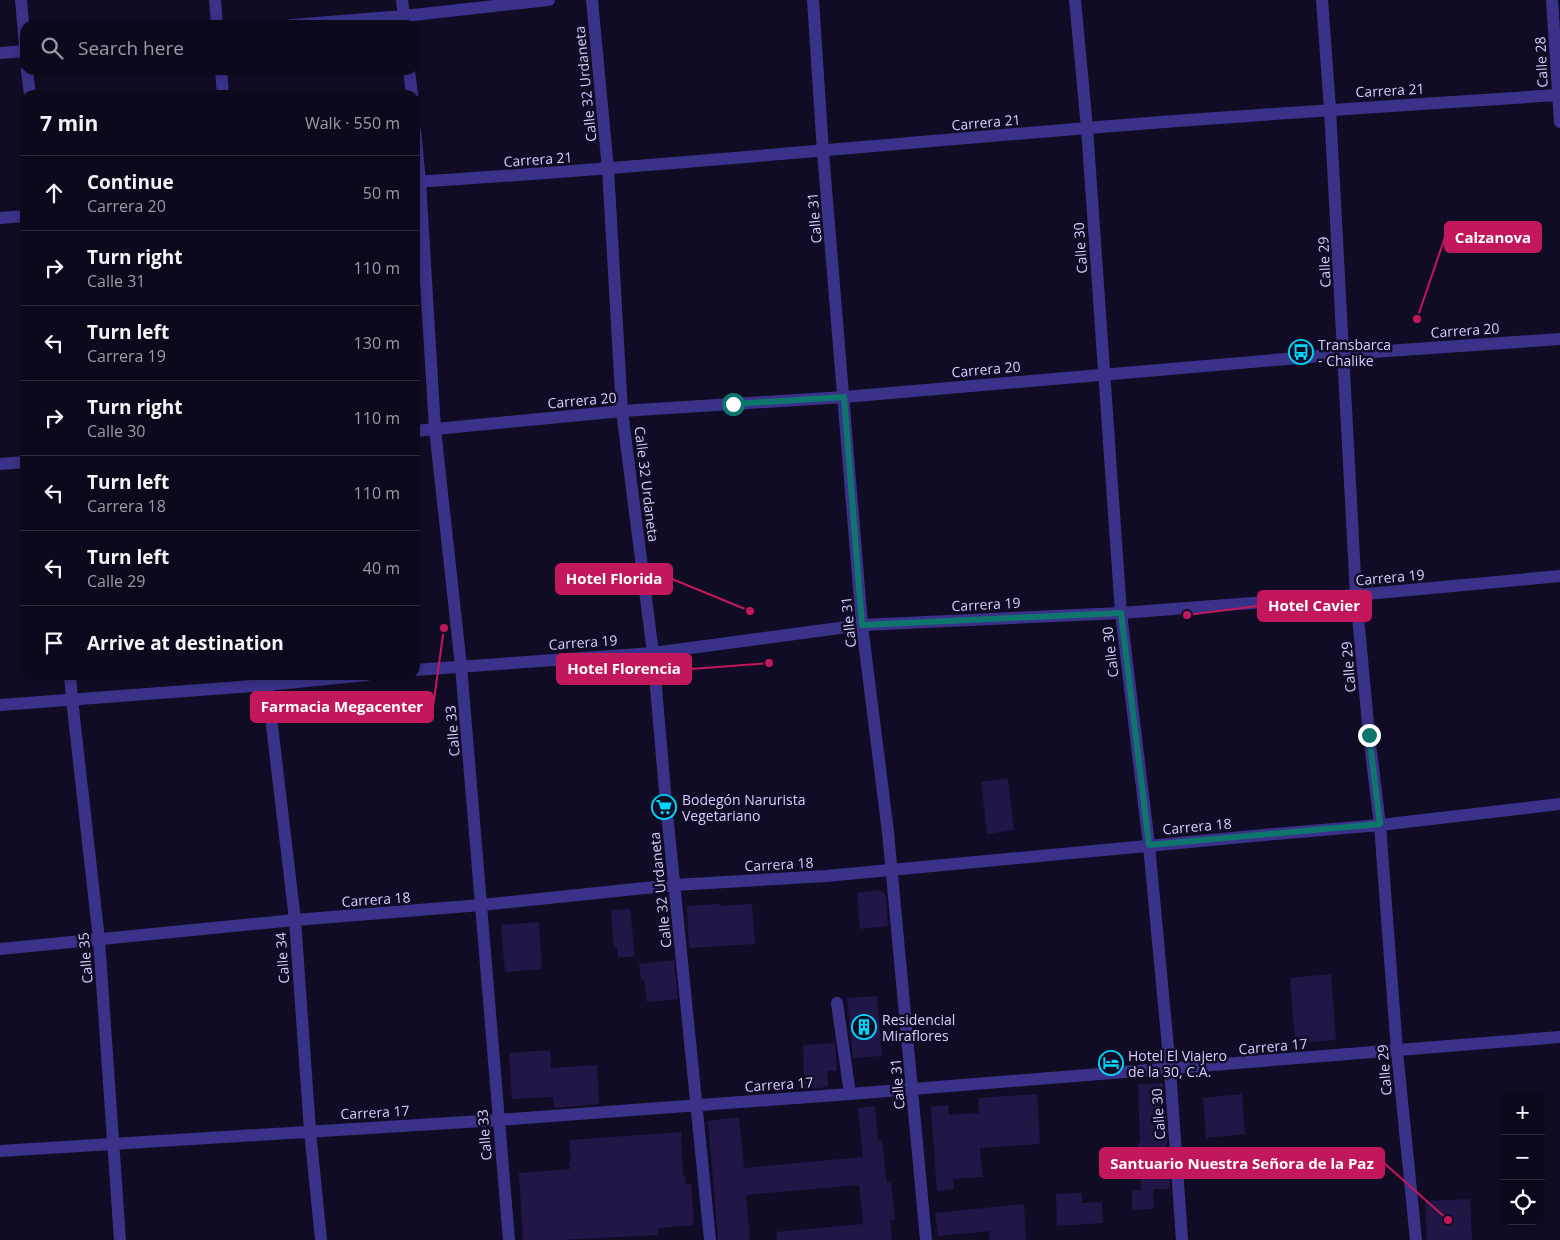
<!DOCTYPE html>
<html lang="en">
<head>
<meta charset="utf-8">
<style>
	body { margin:0; font-family:"Open Sans",sans-serif; background:#161225; color:#f1f3f6 }
	.controls { position:absolute; right:15px; bottom:15px; display:grid; overflow:hidden; border-radius:10px; box-shadow:0 2px 8px #0003 }
	.controls button { width:45px; height:45px; display:grid; place-items:center; padding:0; border:0; border-bottom:1px solid #2d2a3b; background:#0d091c; color:#f1f3f6; font:25px sans-serif }
	.stop { position:absolute; width:15px; height:15px; margin:-11px; border:4px solid #0f766e; border-radius:50%; background:#fff }
	.stop.end { background:#0f766e; border-color:#fff; box-shadow:0 1px 5px #0008 }
	.list { margin:0; padding:0; list-style:none }
	h2 { display:flex; justify-content:space-between; align-items:center; height:65px; margin:0; padding:0 20px; font-size:21px }
	h2 small { font-size:16px; font-weight:400; color:#9a9aa3 }
	.list li { display:grid; grid-template-columns:32px 1fr auto; gap:15px; align-items:center; box-sizing:border-box; height:75px; padding:0 20px; border-top:1px solid #2d2a3b }
	.list b { display:block; font-size:19px; white-space:nowrap }
	.list p { margin:0; font-size:16px; white-space:nowrap; color:#9a9aa3 }
	.list em { font-size:16px; font-style:normal; color:#9a9aa3 }
	.icon { flex:none; width:28px; height:28px; fill:none; stroke:currentColor; stroke-width:2; stroke-linecap:round; stroke-linejoin:round }
	.map { position:relative; flex:none; width:1560px; height:1240px; overflow:hidden }
	.search { position:absolute; background:#0d091c; box-shadow:0 2px 8px #0003; left:20px; top:20px; width:400px; height:55px; display:flex; align-items:center; gap:12px; box-sizing:border-box; padding:0 18px; border-radius:15px; color:#9a9aa3; font-size:19px }
	.panel { position:absolute; background:#0d091c; box-shadow:0 2px 8px #0003; left:20px; top:90px; width:400px; height:590px; border-radius:15px }
	.map>svg:first-child { display:block }
	.building { fill:#221647 }
	.lines { fill:none; stroke-linecap:round; stroke-linejoin:round }
	.minor { stroke:#393288; stroke-width:12 }
	.tertiary { stroke:#393288; stroke-width:12 }
	.route { stroke:#0f766e; stroke-width:6 }
	.labels { text-anchor:middle; dominant-baseline:central; stroke-width:5; stroke-linejoin:round; paint-order:stroke }
	.street-label { font-size:14px; fill:#d7cfff; stroke:#110c25 }
	.poi-label { font-size:14px; fill:#d7cfff; stroke:#110c25; text-anchor:start }
	.leader { fill:none; stroke:#c2185b; stroke-width:2 }
	.callout-dot { fill:#c2185b; stroke:#110c25; stroke-width:2 }
	.callout { fill:#c2185b; stroke:#c2185b; stroke-width:2 }
	.callout-label { font-size:15px; text-anchor:middle; font-weight:bold; fill:#fff }
</style>
</head>
<body>
<div class="map">
<svg width="1560" height="1240" viewBox="0 0 1560 1240">
	<rect width="100%" height="100%" fill="#110c25"/>
	<path class="building" d="M1008,778L1014,830L987,834L981,782Z
		M878,890L883,892L886,896L888,926L860,929L857,893Z
		M720,904V906L752,904L755,944L689,948L687,906Z
		M630,909L635,956L618,958L617,946L614,947L611,910Z
		M539,922L542,969L505,972L501,925Z
		M674,960L678,999L647,1002L644,980H641L639,964Z
		M1331,974L1336,1040L1295,1043L1290,978Z
		M877,996L882,1056L853,1058L847,998Z
		M835,1043L837,1071H827L828,1087L804,1089L803,1045Z
		M550,1050L551,1068L597,1065L599,1104L554,1108L553,1097L512,1099L509,1053Z
		M1163,1083L1170,1189H1153L1154,1209L1132,1210V1190H1141L1139,1154H1138L1137,1143H1140L1138,1084Z
		M1037,1094L1040,1144L980,1148L983,1177L953,1179L954,1189L937,1191L931,1107L948,1105L949,1115L979,1113L978,1098Z
		M1242,1094L1245,1134L1206,1138L1203,1098Z
		M875,1106L878,1141H882L887,1183H891L895,1220H890L892,1240H777L776,1232L863,1224L859,1185L746,1195L750,1240H718L708,1121L739,1117L744,1168L863,1157L858,1108Z
		M681,1132L683,1176H685L686,1185L691,1184L694,1225L658,1228V1235L559,1240H523L519,1173L570,1169L569,1162H571L569,1140Z
		M1082,1193V1203L1102,1202L1103,1223L1057,1226L1056,1194Z
		M1470,1199L1472,1240H1427L1425,1201Z
		M1024,1204L1026,1240H990L989,1231L938,1236L935,1213Z"/>
	<g class="lines">
		<path class="minor" d="M21,0L25,45
			M215,0L217,25
			M402,0L405,25
			M592,0L608,169L622,411L653,653L666,803L710,1240
			M813,0L823,152L862,625L888,832L926,1240
			M1075,0L1087,128L1121,613L1149,845L1170,1069L1182,1240
			M1322,0L1330,109L1356,595L1369,735L1380,825L1397,1051L1416,1240
			M1552,0L1560,122
			M292,25L404,16L549,0
			M0,53L25,51
			M27,70L30,95
			M221,70L223,95
			M409,70L412,95
			M415,130L420,182L435,429L461,666L509,1240
			M415,182C640,168 864,146 1088,128C1245,115 1403,105 1560,95
			M0,218L25,216
			M70,675L72,699L99,940L120,1240
			M266,675L295,920L310,1131L321,1240
			M0,949L295,920L481,905L674,885L826,876L1264,835L1380,825L1560,804
			M837,1003L850,1094
			M0,1151L498,1120L850,1094L1560,1037"/>
		<path class="tertiary" d="M415,431L622,411L844,397L1344,354L1560,339
			M0,464L25,462
			M415,670L653,653L862,625L1121,613L1356,595L1560,576
			M0,705L266,685L367,675"/>
	</g>
	<g class="lines">
		<path class="route" d="M733,404L844,397L862,625L1121,613L1149,845L1380,824L1369,735"/>
	</g>
	<defs>
		<symbol id="bus-ring" viewBox="-11 -11 22 22"><circle r="9.5" fill="#110c25" stroke="#00d6fa" stroke-width="1.5"/><path d="M-5-6H5V4H4V6H2V4H-2V6H-4V4H-5ZM-3.5-4V0h7V-4ZM-3.5 1.2v1.5H-2V1.2ZM2 1.2v1.5H3.5V1.2Z" fill="#00d6fa"/></symbol>
		<symbol id="supermarket-ring" viewBox="-11 -11 22 22"><circle r="9.5" fill="#110c25" stroke="#00d6fa" stroke-width="1.5"/><path d="M-6-5.5h2.5l.6 2H6L4.5 2H-2.5L-4.4-4H-6ZM-1.5 3.2a1.3 1.3 0 1 0 .1 0ZM3 3.2a1.3 1.3 0 1 0 .1 0Z" fill="#00d6fa"/></symbol>
		<symbol id="building-ring" viewBox="-11 -11 22 22"><circle r="9.5" fill="#110c25" stroke="#00d6fa" stroke-width="1.5"/><path d="M-4-6H4V6H1V3H-1V6H-4ZM-2.5-4.3h1.7v1.8h-1.7ZM.8-4.3h1.7v1.8H.8ZM-2.5-1h1.7V.8h-1.7ZM.8-1h1.7V.8H.8Z" fill="#00d6fa"/></symbol>
		<symbol id="hotel-ring" viewBox="-11 -11 22 22"><circle r="9.5" fill="#110c25" stroke="#00d6fa" stroke-width="1.5"/><path d="M-6-4.5h1.5V1H6V5H4.5V3h-9V5H-6ZM-4 0a1.8 1.8 0 1 1 3.6 0ZM.5 0V-2.5h3Q6-2.5 6 0Z" fill="#00d6fa"/></symbol>
	</defs>
	<g fill-rule="evenodd">
		<use href="#bus-ring" x="1287" y="338" width="28" height="28"/>
		<use href="#supermarket-ring" x="650" y="793" width="28" height="28"/>
		<use href="#building-ring" x="850" y="1013" width="28" height="28"/>
		<use href="#hotel-ring" x="1097" y="1049" width="28" height="28"/>
	</g>
	<g class="labels">
		<g class="street-label">
			<text transform="translate(1541 62) rotate(-93)">Calle 28</text>
			<text transform="translate(585 84) rotate(-96)">Calle 32 Urdaneta</text>
			<text transform="translate(1390 90) rotate(-3)">Carrera 21</text>
			<text transform="translate(986 122) rotate(-5)">Carrera 21</text>
			<text transform="translate(538 159) rotate(-4)">Carrera 21</text>
			<text transform="translate(814 218) rotate(-95)">Calle 31</text>
			<text transform="translate(1080 248) rotate(-94)">Calle 30</text>
			<text transform="translate(1324 262) rotate(-93)">Calle 29</text>
			<text transform="translate(1465 330) rotate(-4)">Carrera 20</text>
			<text transform="translate(986 369) rotate(-5)">Carrera 20</text>
			<text transform="translate(582 400) rotate(-5)">Carrera 20</text>
			<text transform="translate(647 484) rotate(83)">Calle 32 Urdaneta</text>
			<text transform="translate(1390 577) rotate(-5)">Carrera 19</text>
			<text transform="translate(986 604) rotate(-3)">Carrera 19</text>
			<text transform="translate(848 622) rotate(-96)">Calle 31</text>
			<text transform="translate(583 642) rotate(-4)">Carrera 19</text>
			<text transform="translate(1110 652) rotate(-97)">Calle 30</text>
			<text transform="translate(1348 667) rotate(-95)">Calle 29</text>
			<text transform="translate(452 731) rotate(-95)">Calle 33</text>
			<text transform="translate(1197 826) rotate(-5)">Carrera 18</text>
			<text transform="translate(779 864) rotate(-3)">Carrera 18</text>
			<text transform="translate(660 890) rotate(-96)">Calle 32 Urdaneta</text>
			<text transform="translate(376 899) rotate(-4)">Carrera 18</text>
			<text transform="translate(85 958) rotate(-95)">Calle 35</text>
			<text transform="translate(282 958) rotate(-94)">Calle 34</text>
			<text transform="translate(1273 1046) rotate(-5)">Carrera 17</text>
			<text transform="translate(1384 1070) rotate(-95)">Calle 29</text>
			<text transform="translate(779 1084) rotate(-4)">Carrera 17</text>
			<text transform="translate(897 1084) rotate(-95)">Calle 31</text>
			<text transform="translate(375 1112) rotate(-3)">Carrera 17</text>
			<text transform="translate(1158 1114) rotate(-94)">Calle 30</text>
			<text transform="translate(484 1135) rotate(-95)">Calle 33</text>
		</g>
		<g class="poi-label">
			<text x="1318" y="344">Transbarca<tspan x="1318" dy="16">- Chalike</tspan></text>
			<text x="682" y="799">Bodegón Narurista<tspan x="682" dy="16">Vegetariano</tspan></text>
			<text x="882" y="1019">Residencial<tspan x="882" dy="16">Miraflores</tspan></text>
			<text x="1128" y="1055">Hotel El Viajero<tspan x="1128" dy="16">de la 30, C.A.</tspan></text>
		</g>
	</g>
	<path class="leader" d="M1417 319L1445 237M750 611L672 579M1187 615L1258 606M769 663L691 669M444 628L433 707M1448 1220L1384 1163"/>
	<g class="callout-dot">
		<circle cx="1417" cy="319" r="5"/>
		<circle cx="750" cy="611" r="5"/>
		<circle cx="1187" cy="615" r="5"/>
		<circle cx="769" cy="663" r="5"/>
		<circle cx="444" cy="628" r="5"/>
		<circle cx="1448" cy="1220" r="5"/>
	</g>
	<g class="callout">
		<rect x="1445" y="222" width="96" height="30" rx="5"/>
		<rect x="556" y="564" width="116" height="30" rx="5"/>
		<rect x="1258" y="591" width="113" height="30" rx="5"/>
		<rect x="557" y="654" width="134" height="30" rx="5"/>
		<rect x="251" y="692" width="182" height="30" rx="5"/>
		<rect x="1100" y="1148" width="284" height="30" rx="5"/>
	</g>
	<g class="callout-label">
		<text x="1493" y="243">Calzanova</text>
		<text x="614" y="584">Hotel Florida</text>
		<text x="1314" y="611">Hotel Cavier</text>
		<text x="624" y="674">Hotel Florencia</text>
		<text x="342" y="712">Farmacia Megacenter</text>
		<text x="1242" y="1169">Santuario Nuestra Señora de la Paz</text>
	</g>
</svg>
<div class="controls">
<button>+</button>
<button>−</button>
<button><svg class="icon" aria-label="locate" viewBox="0 0 24 24"><circle cx="12" cy="12" r="6"/><path d="M12 2v4M12 18v4M2 12h4M18 12h4"/></svg></button>
</div>
<div class="stop" style="left:733px;top:404px"></div>
<div class="stop end" style="left:1369px;top:735px"></div>
<div class="search"><svg class="icon" aria-label="search" viewBox="0 0 24 24"><circle cx="10" cy="10" r="6"/><path d="M15 15l6 6"/></svg>Search here</div>
<section class="panel">
<h2>7 min<small>Walk · 550 m</small></h2>
<ul class="list">
<li><svg class="icon" aria-label="ahead" viewBox="0 0 24 24"><path d="M12 20V5M6 11l6-6 6 6"/></svg><div><b>Continue</b><p>Carrera 20</p></div><em>50 m</em></li>
<li><svg class="icon" aria-label="right" viewBox="0 0 24 24"><path d="M7 20v-9h11M14 6l5 5-5 5"/></svg><div><b>Turn right</b><p>Calle 31</p></div><em>110 m</em></li>
<li><svg class="icon" aria-label="left" viewBox="0 0 24 24"><path d="M17 20v-9H6M10 6l-5 5 5 5"/></svg><div><b>Turn left</b><p>Carrera 19</p></div><em>130 m</em></li>
<li><svg class="icon" aria-label="right" viewBox="0 0 24 24"><path d="M7 20v-9h11M14 6l5 5-5 5"/></svg><div><b>Turn right</b><p>Calle 30</p></div><em>110 m</em></li>
<li><svg class="icon" aria-label="left" viewBox="0 0 24 24"><path d="M17 20v-9H6M10 6l-5 5 5 5"/></svg><div><b>Turn left</b><p>Carrera 18</p></div><em>110 m</em></li>
<li><svg class="icon" aria-label="left" viewBox="0 0 24 24"><path d="M17 20v-9H6M10 6l-5 5 5 5"/></svg><div><b>Turn left</b><p>Calle 29</p></div><em>40 m</em></li>
<li><svg class="icon" aria-label="arrive" viewBox="0 0 24 24"><path d="M6 21V4h12l-3 4 3 4H6"/></svg><div><b>Arrive at destination</b></div></li>
</ul>
</section>
</div>
</body>
</html>
